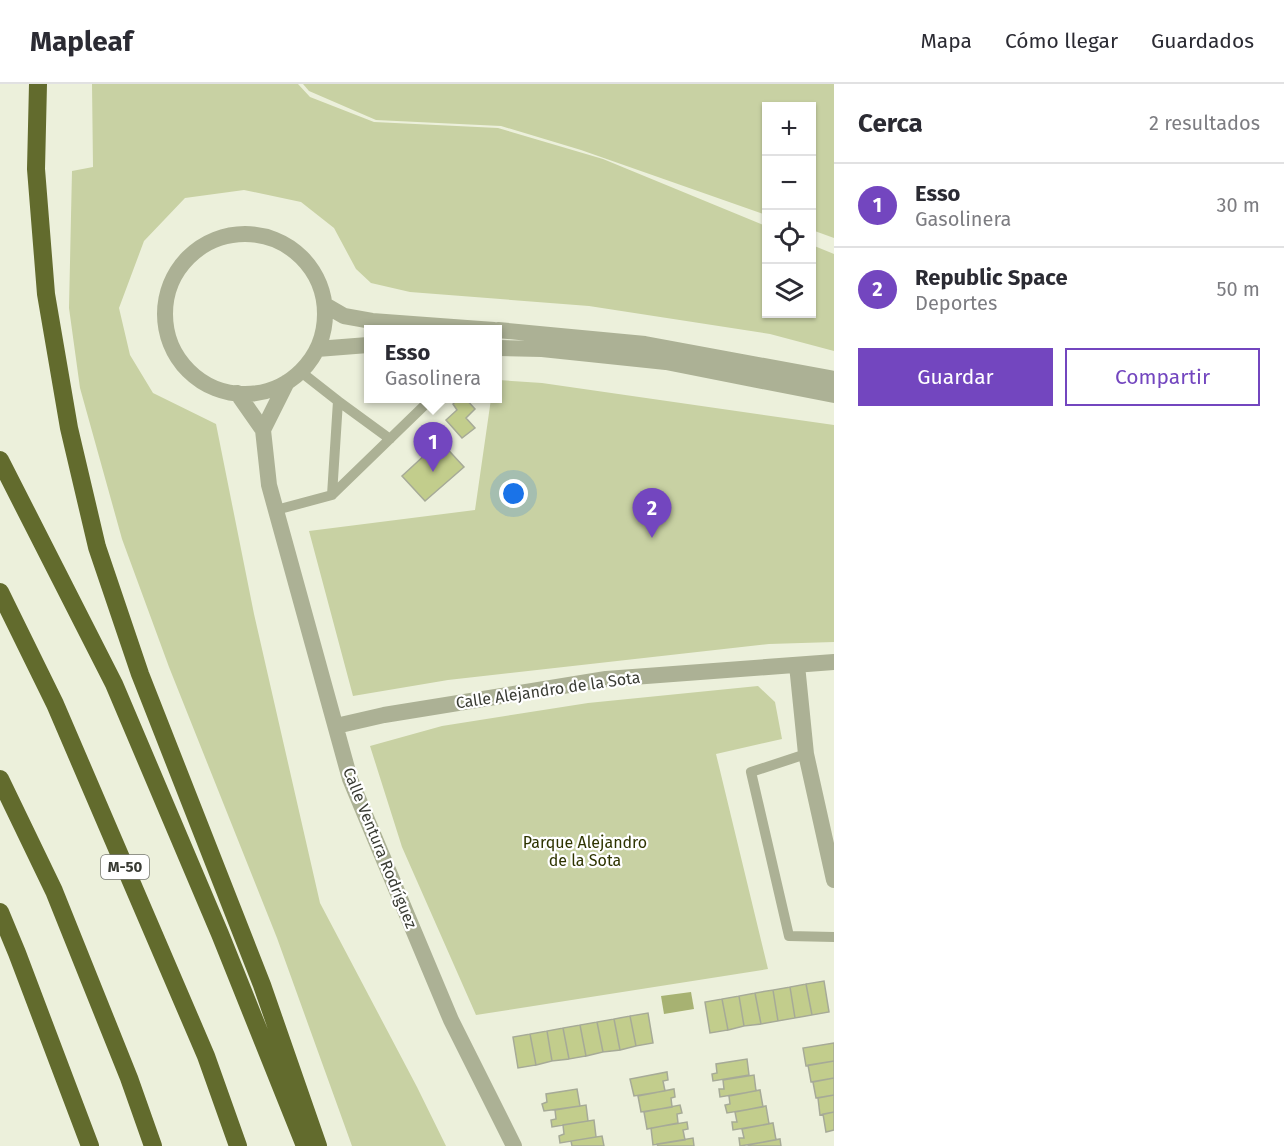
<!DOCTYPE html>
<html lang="es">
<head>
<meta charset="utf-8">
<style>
	body { margin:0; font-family:"Fira Sans",sans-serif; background:#f2f2f3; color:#2b2b33 }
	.controls { position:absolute; right:18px; top:18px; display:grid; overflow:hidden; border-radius:0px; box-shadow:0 2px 4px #0004 }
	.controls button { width:54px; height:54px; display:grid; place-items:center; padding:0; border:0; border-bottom:2px solid #e1e1e2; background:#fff; color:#2b2b33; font:30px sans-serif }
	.you { position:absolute; left:514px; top:410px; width:21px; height:21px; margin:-15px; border:4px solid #fff; border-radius:50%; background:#1a73e8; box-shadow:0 0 0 9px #1a73e833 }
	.badge { display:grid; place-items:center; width:39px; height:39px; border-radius:50%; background:#7346bf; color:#fff; font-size:20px; font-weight:700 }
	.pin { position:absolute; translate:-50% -50px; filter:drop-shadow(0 2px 3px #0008) }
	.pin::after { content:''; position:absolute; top:32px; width:21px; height:18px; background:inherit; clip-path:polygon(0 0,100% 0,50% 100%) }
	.popup { position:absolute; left:364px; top:241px; width:138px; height:78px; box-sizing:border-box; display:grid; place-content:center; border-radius:0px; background:#fff; filter:drop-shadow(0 2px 4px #0005); font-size:20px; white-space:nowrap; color:#7c7c81 }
	.popup b { font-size:22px; color:#2b2b33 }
	.popup::after { content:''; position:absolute; left:50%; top:100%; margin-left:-12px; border:12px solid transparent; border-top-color:#fff }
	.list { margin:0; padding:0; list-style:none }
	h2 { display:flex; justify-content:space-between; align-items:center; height:78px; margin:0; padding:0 24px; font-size:26px }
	h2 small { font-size:20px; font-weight:400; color:#7c7c81 }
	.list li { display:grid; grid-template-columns:39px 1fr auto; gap:18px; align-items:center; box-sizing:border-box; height:84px; padding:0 24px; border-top:2px solid #e1e1e2 }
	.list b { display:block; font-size:22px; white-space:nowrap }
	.list p { margin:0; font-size:20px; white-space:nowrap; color:#7c7c81 }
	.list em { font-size:20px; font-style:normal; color:#7c7c81 }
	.actions { display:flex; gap:12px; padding:18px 24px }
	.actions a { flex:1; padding:14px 0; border:2px solid #7346bf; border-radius:0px; text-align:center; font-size:21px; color:#7346bf }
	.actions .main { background:#7346bf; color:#fff }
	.icon { flex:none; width:33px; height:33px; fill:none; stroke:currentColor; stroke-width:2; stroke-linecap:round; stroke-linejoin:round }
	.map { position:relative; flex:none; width:834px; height:1062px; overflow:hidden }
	header { display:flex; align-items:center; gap:36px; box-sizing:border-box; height:84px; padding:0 30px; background:#fff; border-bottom:2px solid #e1e1e2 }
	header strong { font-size:28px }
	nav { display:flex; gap:33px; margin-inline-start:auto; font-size:21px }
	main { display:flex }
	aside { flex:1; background:#fff }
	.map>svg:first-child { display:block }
	.green { fill:#c8d1a3 }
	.water { fill:#a7b272 }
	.building { fill:#c2cd8c; stroke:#a6aa97; stroke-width:1.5 }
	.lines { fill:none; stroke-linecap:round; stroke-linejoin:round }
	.service { stroke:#acb195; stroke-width:10 }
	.minor { stroke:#acb195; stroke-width:16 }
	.motorway { stroke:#626b2d; stroke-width:18 }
	.labels { text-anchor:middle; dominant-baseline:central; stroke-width:4.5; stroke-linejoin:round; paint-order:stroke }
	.shield { fill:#fff; stroke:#747670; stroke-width:1.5 }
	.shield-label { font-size:15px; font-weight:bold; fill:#393b33 }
	.street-label { font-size:16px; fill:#393b33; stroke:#fff }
	.park-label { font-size:16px; fill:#2e3401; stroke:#fff }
</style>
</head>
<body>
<header>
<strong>Mapleaf</strong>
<nav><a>Mapa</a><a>Cómo llegar</a><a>Guardados</a></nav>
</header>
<main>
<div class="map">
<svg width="834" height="1062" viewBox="0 0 834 1062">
	<rect width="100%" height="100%" fill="#ecf0db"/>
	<path class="green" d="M92,0H298L310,13L374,38L498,44L603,75L766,142V230H812V161L834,170V267L770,250L589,222L410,208L371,199L356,185L334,144L301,118L244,106L185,114L144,157L119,224L130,271L153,309L216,340L254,530L320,819L417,1003L446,1062H352L277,854L169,583L122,455L80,304L69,224L72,87L93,83Z
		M303,0H834V154L812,146V22H766V131L581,66L501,42L376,36L309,7Z
		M498,296L542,299L834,341V558L769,560L448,596L353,612L309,447L475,426L491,315L498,314Z
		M758,602L775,618L782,655L716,670L768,885L476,931L402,763L370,662L442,642L588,619Z"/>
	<path class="water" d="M691,908L694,925L664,930L661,912Z"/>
	<path class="building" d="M459,314H465L475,325L466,334L475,344L462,354L446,336L457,326L453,320Z
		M440,357L464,383L425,417L402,392Z
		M824,897L829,928L812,931L806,900Z
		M806,900L812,931L795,934L790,903Z
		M790,903L795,934L778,937L773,906Z
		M773,906L778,937L761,940L755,909Z
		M755,909L761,940L744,942L739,912Z
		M739,912L744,942L728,946L722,915Z
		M722,915L728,946L710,949L705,918Z
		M648,929L653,959L636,962L630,932Z
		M630,932L636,962L620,966L614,935Z
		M614,935L620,966L603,968L597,938Z
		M597,938L603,968L586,972L580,941Z
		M580,941L586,972L569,975L563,944Z
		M563,944L569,975L552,977L547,947Z
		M547,947L552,977L536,981L530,950Z
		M530,950L536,981L518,984L513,953Z
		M834,959V977L806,982L803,964Z
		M747,975L749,991L713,997L712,990L717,989L716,980Z
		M834,977V994L811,998L808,981Z
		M667,988L668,996L663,997L665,1007L634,1012L630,995Z
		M754,991L756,1007L720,1013L719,1005H724L723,996Z
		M834,994V1011L816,1014L813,998Z
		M577,1005L580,1022L544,1027L542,1020L547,1018L546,1010Z
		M674,1005L675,1013L671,1014L672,1023L641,1028L638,1012Z
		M760,1006L763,1023L727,1029L725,1021L730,1020L729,1012Z
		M834,1011V1028L820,1031L818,1014Z
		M586,1021L588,1037L552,1043L551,1036L556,1035L555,1026Z
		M680,1021L682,1029L677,1030L678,1039L647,1045L644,1028Z
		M766,1022L769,1040L733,1046L732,1038H737L735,1028Z
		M834,1028V1046L826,1048L823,1030Z
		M594,1036L596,1053L560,1059L559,1052L564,1050L563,1041Z
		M687,1038L688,1045L683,1046L685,1056L653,1061L651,1044Z
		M773,1039L776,1056L740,1062L739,1054H744L742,1045Z
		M602,1052L604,1062H572L571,1057Z
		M693,1054L694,1062H658L657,1060Z
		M780,1055L781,1062H749L748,1061Z"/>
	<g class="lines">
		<path class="service" d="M338,317L390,355
			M332,411L432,314
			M276,426L332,411L338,317L301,288
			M806,670L751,688L789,852L834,853"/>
		<path class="minor" d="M165 230a80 80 0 1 1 160 0a80 80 0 1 1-160 0Z
			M325,221L344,232L372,237L494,246
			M498,246L645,260L834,295
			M498,264L542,265L666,278L834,311
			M317,265L368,261
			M237,309L263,346L269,401L350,695L451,936L514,1062
			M263,346L287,298
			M797,581L806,670L834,796
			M336,642L384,631L606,595L834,578"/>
		<path class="motorway" d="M38,0L36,85L46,210L69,344L97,463L140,590L262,901L318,1062
			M0,376L114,600L220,850L305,1062
			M0,508L55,620L206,972L238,1062
			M0,695L54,807L129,994L153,1062
			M0,828L17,869L90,1062"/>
	</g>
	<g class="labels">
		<rect class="shield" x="101" y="771" width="48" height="24" rx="4.5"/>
		<g class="shield-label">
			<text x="125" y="783">M-50</text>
		</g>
		<g class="street-label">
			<text transform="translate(548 606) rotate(-8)">Calle Alejandro de la Sota</text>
			<text transform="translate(380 764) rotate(68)">Calle Ventura Rodríguez</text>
		</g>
		<g class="park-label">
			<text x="585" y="758">Parque Alejandro<tspan x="585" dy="18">de la Sota</tspan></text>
		</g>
	</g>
</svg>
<div class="controls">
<button>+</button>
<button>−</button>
<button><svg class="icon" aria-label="locate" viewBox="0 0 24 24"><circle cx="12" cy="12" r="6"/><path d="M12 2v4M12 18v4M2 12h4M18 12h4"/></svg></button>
<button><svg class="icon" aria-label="layers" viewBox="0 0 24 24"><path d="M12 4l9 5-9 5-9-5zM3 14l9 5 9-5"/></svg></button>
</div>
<div class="you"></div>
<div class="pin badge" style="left:433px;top:388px">1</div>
<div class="popup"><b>Esso</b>Gasolinera</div>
<div class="pin badge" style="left:652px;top:454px">2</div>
</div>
<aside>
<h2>Cerca<small>2 resultados</small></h2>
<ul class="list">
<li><span class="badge">1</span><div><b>Esso</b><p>Gasolinera</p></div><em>30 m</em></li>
<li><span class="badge">2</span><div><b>Republic Space</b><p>Deportes</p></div><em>50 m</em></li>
</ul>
<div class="actions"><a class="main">Guardar</a><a>Compartir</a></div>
</aside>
</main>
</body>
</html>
